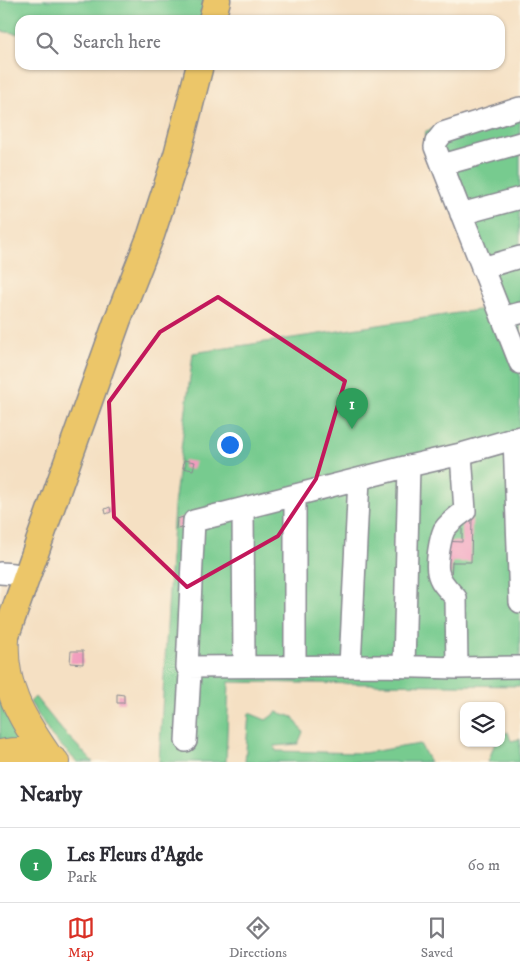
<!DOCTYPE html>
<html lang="en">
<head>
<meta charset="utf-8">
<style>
	body { margin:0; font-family:"IM FELL DW Pica",serif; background:#f2f2f3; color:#2b2b33 }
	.controls { position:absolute; right:15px; bottom:15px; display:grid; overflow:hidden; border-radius:10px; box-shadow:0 1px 4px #0004 }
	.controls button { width:45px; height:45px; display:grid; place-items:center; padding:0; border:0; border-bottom:1px solid #e1e1e2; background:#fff; color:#2b2b33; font:25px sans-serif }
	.you { position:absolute; left:229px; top:444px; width:18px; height:18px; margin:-12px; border:4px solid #fff; border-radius:50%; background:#1a73e8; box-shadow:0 0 0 8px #1a73e833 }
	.badge { display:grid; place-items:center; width:32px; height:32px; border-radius:50%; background:#d93025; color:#fff; font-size:16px; font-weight:700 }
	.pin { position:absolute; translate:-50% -41px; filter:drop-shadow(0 1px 2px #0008) }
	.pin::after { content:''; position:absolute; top:26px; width:18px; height:15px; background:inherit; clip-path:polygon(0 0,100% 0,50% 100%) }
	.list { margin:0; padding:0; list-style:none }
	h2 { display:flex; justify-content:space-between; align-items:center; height:65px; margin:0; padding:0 20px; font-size:21px }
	h2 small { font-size:16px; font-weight:400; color:#7c7c81 }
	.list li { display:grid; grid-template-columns:32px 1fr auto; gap:15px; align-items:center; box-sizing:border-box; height:75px; padding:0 20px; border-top:1px solid #e1e1e2 }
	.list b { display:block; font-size:19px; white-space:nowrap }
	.list p { margin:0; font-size:16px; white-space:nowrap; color:#7c7c81 }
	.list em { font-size:16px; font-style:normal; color:#7c7c81 }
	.icon { flex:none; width:28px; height:28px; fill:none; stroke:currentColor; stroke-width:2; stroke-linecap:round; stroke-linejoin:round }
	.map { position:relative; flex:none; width:520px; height:762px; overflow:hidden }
	.search { position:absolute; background:#fff; box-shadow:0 1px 4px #0004; left:15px; right:15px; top:15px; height:55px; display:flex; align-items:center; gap:12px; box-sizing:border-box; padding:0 18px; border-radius:15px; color:#7c7c81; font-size:19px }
	.sheet { height:140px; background:#fff }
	nav { display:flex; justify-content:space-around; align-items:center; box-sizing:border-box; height:70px; border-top:1px solid #e1e1e2; background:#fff; font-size:14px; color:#7c7c81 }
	nav a { display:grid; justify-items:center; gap:2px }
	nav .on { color:#d93025 }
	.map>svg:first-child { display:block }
	.green { fill:#77cb8f; stroke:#497d76 }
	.building { fill:#f19cbd }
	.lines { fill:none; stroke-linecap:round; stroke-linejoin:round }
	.minor-casing { stroke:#888890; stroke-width:24 }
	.major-casing { stroke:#888890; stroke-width:29 }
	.highway-casing { stroke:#888890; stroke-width:30 }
	.minor { stroke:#fff; stroke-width:21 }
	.major { stroke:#ecc669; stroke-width:26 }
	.highway { stroke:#ecc669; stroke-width:28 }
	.marked { fill:none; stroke:#c2185b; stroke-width:4; stroke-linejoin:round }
</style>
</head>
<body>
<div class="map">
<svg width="520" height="762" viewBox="0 0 520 762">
	<rect width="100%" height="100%" fill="#fcf5e5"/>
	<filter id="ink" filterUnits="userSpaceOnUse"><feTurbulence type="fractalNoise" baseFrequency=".02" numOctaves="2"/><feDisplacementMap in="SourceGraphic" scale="10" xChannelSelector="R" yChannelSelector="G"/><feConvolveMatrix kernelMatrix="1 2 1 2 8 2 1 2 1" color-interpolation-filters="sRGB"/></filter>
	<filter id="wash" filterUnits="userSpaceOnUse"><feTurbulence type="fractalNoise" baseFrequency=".0096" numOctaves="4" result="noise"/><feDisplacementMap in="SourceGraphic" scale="20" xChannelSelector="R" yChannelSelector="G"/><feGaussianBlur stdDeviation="1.12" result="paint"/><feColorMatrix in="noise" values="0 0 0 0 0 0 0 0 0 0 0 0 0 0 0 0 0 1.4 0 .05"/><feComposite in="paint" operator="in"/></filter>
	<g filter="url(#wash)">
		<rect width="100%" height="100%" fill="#f5e0c3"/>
		<path class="green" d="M0,0H206L201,20H20V34L0,31Z
			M520,103V686L229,682L226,762H159L174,506L193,353L491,308L425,139L426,131Z
			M0,666L31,744L0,745Z
			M35,697L62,730L93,762H77L50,734L30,702Z
			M277,712L293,717L303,732L298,744L274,746L276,751L364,753L420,744L430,762H245L249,713L266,720Z
			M508,732L511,741L520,739V762H488L495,743H501V735Z"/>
		<g id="blocks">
			<path class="building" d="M184,460L195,462L193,470L183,468Z
				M110,507L111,512L106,514L105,509Z
				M183,517L182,528L176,529L177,519Z
				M462,519H472L471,562H452L451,579H443L444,541L462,542Z
				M71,651H83V664L70,663Z
				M117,694L124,695V703H117Z"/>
		</g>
	</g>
	<g filter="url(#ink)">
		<use href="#blocks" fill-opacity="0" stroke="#888890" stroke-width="1"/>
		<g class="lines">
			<defs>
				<path id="minor" d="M520,108L443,133L436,142L435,147L520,363
					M442,165L520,143
					M461,214L520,198
					M482,268L520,257
					M502,318L520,313
					M520,437L461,454L409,466L194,521L187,667L380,666L457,668L520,667
					M514,438L520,602
					M243,509L244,666
					M0,573L14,574L27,578
					M295,666V495
					M350,666L359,479
					M404,666L409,466
					M457,668L456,598C449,590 440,583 438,572C436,563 440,539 444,530C449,522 458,516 465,511L461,454
					M186,741L190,673L187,667"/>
				<path id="major" d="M212,20L217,0
					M0,652L118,319L151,235L177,155L200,65"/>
				<path id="highway" d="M5,638C2,686 21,717 47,755
					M0,754C19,751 41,749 55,762"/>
			</defs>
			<use href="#minor" class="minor-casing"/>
			<use href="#major" class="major-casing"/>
			<use href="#highway" class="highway-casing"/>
			<use href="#minor" class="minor"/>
			<use href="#major" class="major"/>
			<use href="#highway" class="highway"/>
		</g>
	</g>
	<path class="marked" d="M218,297L345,381L316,479L278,536L187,587L114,517L109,402L160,332Z"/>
</svg>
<div class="controls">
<button><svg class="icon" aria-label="layers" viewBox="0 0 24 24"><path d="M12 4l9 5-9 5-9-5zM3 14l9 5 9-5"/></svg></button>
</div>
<div class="you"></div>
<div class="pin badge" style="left:352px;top:429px;background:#2e9e5b">1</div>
<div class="search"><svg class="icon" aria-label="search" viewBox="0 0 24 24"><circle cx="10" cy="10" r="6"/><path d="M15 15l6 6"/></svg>Search here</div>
</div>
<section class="sheet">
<h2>Nearby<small></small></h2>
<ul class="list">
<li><span class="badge" style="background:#2e9e5b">1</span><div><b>Les Fleurs d'Agde</b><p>Park</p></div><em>60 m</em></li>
</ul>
</section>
<nav>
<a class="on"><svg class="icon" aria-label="map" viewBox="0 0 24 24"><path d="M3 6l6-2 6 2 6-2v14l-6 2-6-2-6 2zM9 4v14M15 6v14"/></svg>Map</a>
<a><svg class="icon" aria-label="directions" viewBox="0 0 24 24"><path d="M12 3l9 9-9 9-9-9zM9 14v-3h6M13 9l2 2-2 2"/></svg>Directions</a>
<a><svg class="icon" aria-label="saved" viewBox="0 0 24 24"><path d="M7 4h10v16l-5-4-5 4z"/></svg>Saved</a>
</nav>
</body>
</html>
